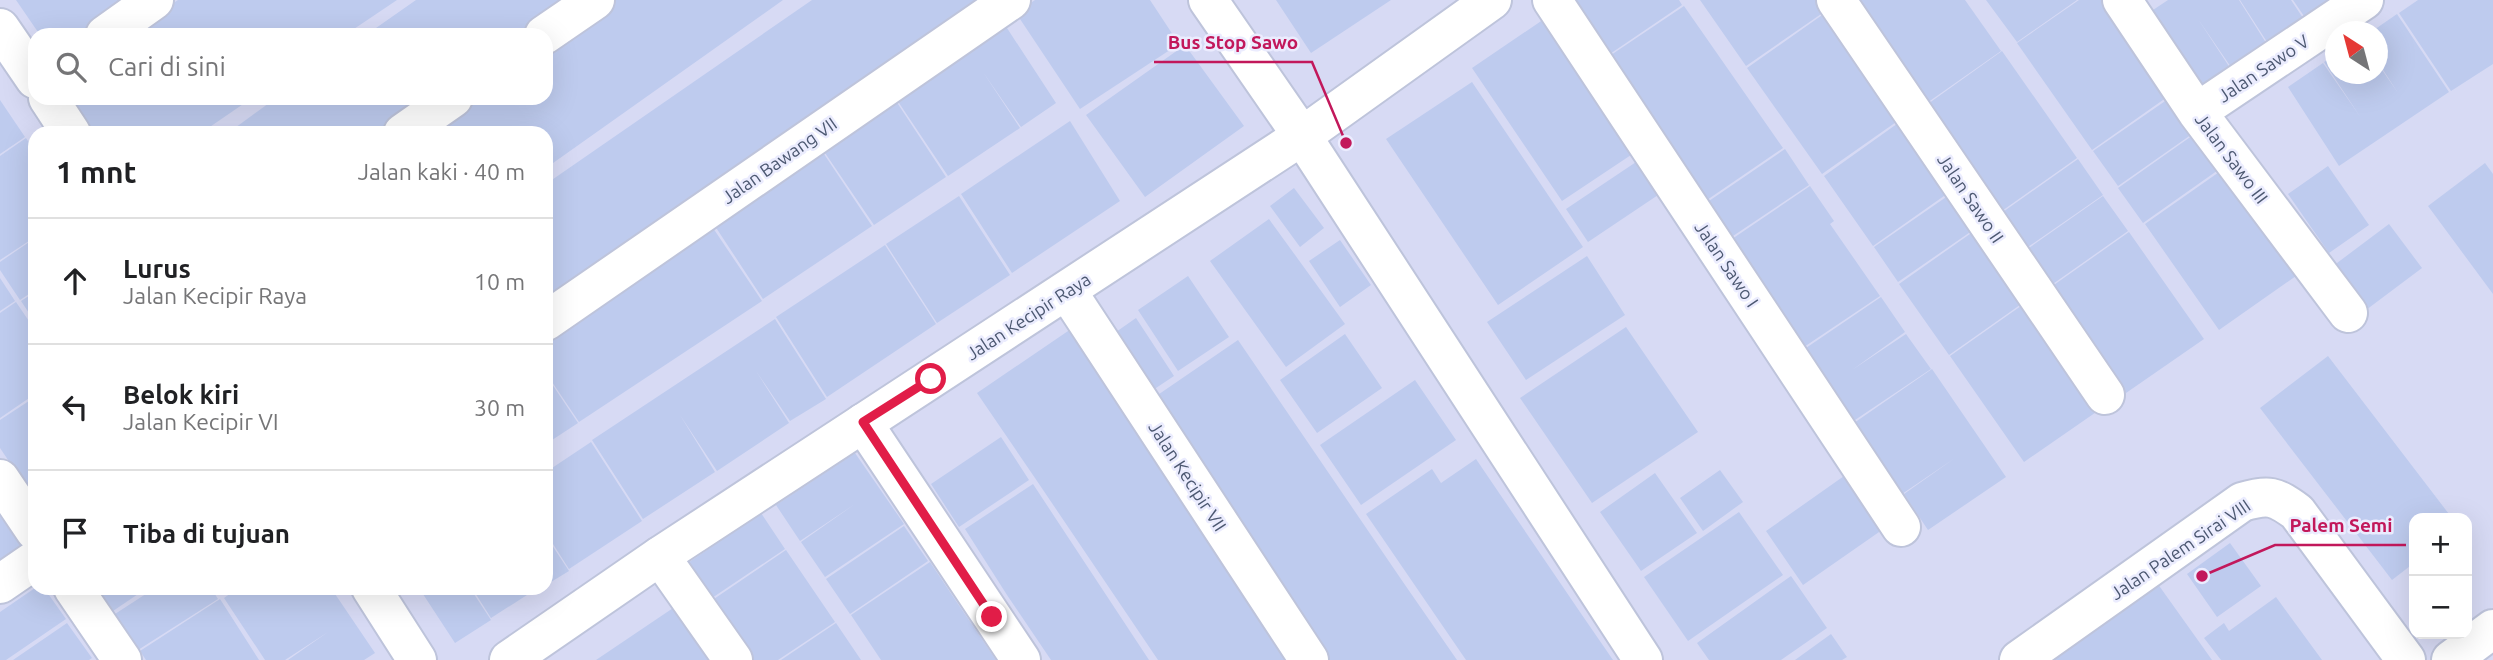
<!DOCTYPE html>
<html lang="id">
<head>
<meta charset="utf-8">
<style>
	body { margin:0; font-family:Ubuntu,sans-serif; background:#f6f6f6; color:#202124 }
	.controls { position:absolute; right:21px; bottom:21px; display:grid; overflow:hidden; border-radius:14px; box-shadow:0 7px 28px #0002 }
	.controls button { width:63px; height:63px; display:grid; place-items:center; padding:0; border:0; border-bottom:2px solid #e0e0e0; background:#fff; color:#202124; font:35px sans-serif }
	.compass { position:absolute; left:2325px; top:21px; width:63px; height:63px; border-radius:50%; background:#fff; box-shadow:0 7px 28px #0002; rotate:324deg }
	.stop { position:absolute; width:21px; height:21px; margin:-16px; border:5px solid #e11d48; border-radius:50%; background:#fff }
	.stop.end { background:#e11d48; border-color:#fff; box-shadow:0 2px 7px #0008 }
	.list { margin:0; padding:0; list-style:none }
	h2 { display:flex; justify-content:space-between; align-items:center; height:91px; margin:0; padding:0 28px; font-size:30px }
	h2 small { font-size:23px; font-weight:400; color:#757577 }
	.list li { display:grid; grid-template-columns:46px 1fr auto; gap:21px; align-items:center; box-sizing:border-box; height:126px; padding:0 28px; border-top:2px solid #e0e0e0 }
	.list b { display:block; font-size:26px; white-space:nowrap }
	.list p { margin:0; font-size:23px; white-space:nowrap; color:#757577 }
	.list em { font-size:23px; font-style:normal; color:#757577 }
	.icon { flex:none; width:38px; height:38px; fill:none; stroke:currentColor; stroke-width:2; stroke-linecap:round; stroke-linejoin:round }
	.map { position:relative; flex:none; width:2493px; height:660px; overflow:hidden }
	.search { position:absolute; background:#fff; box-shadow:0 7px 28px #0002; left:28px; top:28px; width:525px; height:77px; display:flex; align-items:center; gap:18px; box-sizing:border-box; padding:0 24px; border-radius:21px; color:#757577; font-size:26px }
	.panel { position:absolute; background:#fff; box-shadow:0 7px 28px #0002; left:28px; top:126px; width:525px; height:469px; border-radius:21px }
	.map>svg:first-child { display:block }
	.residential { fill:#d7daf4; fill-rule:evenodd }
	.building { fill:#becbee }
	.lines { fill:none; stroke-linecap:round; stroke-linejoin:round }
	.minor-casing { stroke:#bec4db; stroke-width:42 }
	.tertiary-casing { stroke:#bec4db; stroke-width:42 }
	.minor { stroke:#fff; stroke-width:38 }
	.tertiary { stroke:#fff; stroke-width:38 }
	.route { stroke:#e11d48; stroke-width:9 }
	.labels { text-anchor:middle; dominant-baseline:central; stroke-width:5; stroke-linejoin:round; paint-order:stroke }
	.street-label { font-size:18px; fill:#4c5871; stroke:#ebecfe }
	.leader { fill:none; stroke:#c2185b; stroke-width:2.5 }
	.callout-dot { fill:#c2185b; stroke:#ebecfe; stroke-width:2.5 }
	.callout-label { font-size:19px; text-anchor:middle; font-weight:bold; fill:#c2185b; stroke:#ebecfe; stroke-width:5; stroke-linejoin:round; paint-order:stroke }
</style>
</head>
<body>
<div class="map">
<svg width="2493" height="660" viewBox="0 0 2493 660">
	<rect width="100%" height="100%" fill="#e5e6fb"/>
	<path class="residential" d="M0,0H2493V660H0ZM2336,32H2378V74H2336ZM35,35H546V98H35ZM35,133H546V588H35ZM2414,518H2467V634H2414Z"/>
	<path class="building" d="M16,0H129L78,35H40Z
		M178,0H397L345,35H126Z
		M416,0H578L530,35H366Z
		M602,0H783L546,168V133H416L465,98H546V40Z
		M812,0H994L546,308V184Z
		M1035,0H1150L1179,44L1080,109L1016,13Z
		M1276,0H1391L1311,53Z
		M1564,0H1679L1682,5L1604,58Z
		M1700,0H1816L1824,12L1746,66Z
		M1849,0H1965L2001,51L1924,105Z
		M1986,0H2077L2017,42Z
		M2079,0H2103L2170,95L2092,150L2017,43Z
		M2168,0H2239L2268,46L2233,70L2198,19L2232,71L2196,95L2144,16Z
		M2240,0H2291L2305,21L2269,45Z
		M2293,0H2336L2306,19Z
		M2418,0H2493V64L2451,91L2399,13Z
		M1684,6L1783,148L1704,202L1605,59Z
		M1825,13L1899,120L1822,174L1747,68Z
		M2397,14L2449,92L2339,166L2288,87L2323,63L2361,118L2324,62L2336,55V74H2378V64L2398,93L2378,62V32H2371Z
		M1550,15L1640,149L1562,201L1472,68Z
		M1005,25L1056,103L1021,127L983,72L1020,128L948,176L895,97Z
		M1185,45L1244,126L1145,197L1086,115Z
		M2002,51L2077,158L1999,213L1925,106Z
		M1472,82L1583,247L1498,305L1386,139Z
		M2171,97L2195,132L2118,186L2093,151Z
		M53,98H252L201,133H77Z
		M276,98H440L391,133H228Z
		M894,98L946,177L874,225L821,147Z
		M0,100L25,137L0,154Z
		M1070,121L1120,201L1012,273L961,194Z
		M1901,121L1951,191L1873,246L1824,176Z
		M2196,133L2221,168L2143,223L2118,188Z
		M26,138L35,152V237L0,260V156Z
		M820,148L872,226L763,299L711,220Z
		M1785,149L1809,185L1730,238L1706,203Z
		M1645,156L1667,189L1588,242L1566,209Z
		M2078,159L2103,195L2025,249L2000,214Z
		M2485,163L2493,174V294L2428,206Z
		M2328,166L2369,225L2329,253L2288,194Z
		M2222,170L2296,276L2219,330L2145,224Z
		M1810,186L1834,221L1830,224L1880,296L1801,349L1732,239Z
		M1294,188L1324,228L1300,247L1270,206Z
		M1952,193L1976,228L1898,282L1874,247Z
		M959,196L1010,275L937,323L886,244Z
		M2103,196L2128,231L2050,286L2026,250Z
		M1269,219L1345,324L1286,367L1210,261Z
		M709,222L762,301L579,422L546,373V331Z
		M2389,224L2422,268L2366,310L2333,266Z
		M1977,229L2027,300L1949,355L1899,284Z
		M2129,232L2204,339L2126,393L2051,287Z
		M35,238V290L20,300L0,270V262Z
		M1340,240L1371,285L1340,307L1309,261Z
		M885,245L936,324L827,397L776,317Z
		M1587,256L1625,315L1526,380L1487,322Z
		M1188,276L1229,337L1178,371L1138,310Z
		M0,278L15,301L0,311Z
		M35,292V322L21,301Z
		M1881,297L1905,332L1852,370L1906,334L1931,369L1852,422L1803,350Z
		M2028,301L2102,408L2024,462L1950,356Z
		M16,302L35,330V394L0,418V313Z
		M1136,318L1174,376L1144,396L1106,339Z
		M775,319L826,399L790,421L756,371L789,423L717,471L680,415L715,472L643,519L592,440Z
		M1626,327L1698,432L1592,503L1520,398Z
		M1071,329L1293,660H1158L1035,478L977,393Z
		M1345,334L1382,388L1317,433L1280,380Z
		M1238,340L1403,582L1457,660H1323L1146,403Z
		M2328,356L2452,518H2414V563L2392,580L2260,408Z
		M1932,369L2006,477L1928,530L1904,494L1955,458L1902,494L1854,423Z
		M546,375L578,423L546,444Z
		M1415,380L1456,440L1361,505L1320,445Z
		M35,397V500L0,448V420Z
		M1001,437L1029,480L959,527L931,484Z
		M591,442L642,521L569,569L546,533V472Z
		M855,453L904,524L825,577L801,542L855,504L800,541L776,505Z
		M1476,459L1582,615L1613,660H1466L1366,514L1432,469L1441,483Z
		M1854,469L1892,523L1803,585L1766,531Z
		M1720,470L1743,502L1703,531L1680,498Z
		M1655,473L1697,533L1641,571L1600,512Z
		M1033,484L1056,519L1149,660H1051L1007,595L965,529Z
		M1739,512L1783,575L1688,641L1644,577Z
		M761,513L785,549L706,602L682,567Z
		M0,516L26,554L0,571Z
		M904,526L928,561L850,614L826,579Z
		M546,536L569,571L546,585Z
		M2230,543L2261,586L2217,617L2187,574Z
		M786,550L835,622L778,660H746L708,603Z
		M930,562L954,598L996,660H881L851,615Z
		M1791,576L1827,628L1781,660H1709L1697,643Z
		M2155,580L2212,660H2042Z
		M35,588H44L66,619L6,660H0V612Z
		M98,588H147L113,611Z
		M155,588H211L218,599L138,650L115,614Z
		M238,588H331L375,653L364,660H288L328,632L285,660H265L224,598Z
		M419,588H470L491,620L455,643Z
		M472,588H523L527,595L491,618Z
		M2276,597L2322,660H2221L2204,638L2224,623L2229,631Z
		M220,599L259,660H146L140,651Z
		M685,600L726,660H596Z
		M67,623L92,658L89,660H13Z
		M836,623L861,660H781Z
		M1831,634L1847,657L1842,660H1795Z"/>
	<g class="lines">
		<defs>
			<path id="minor" d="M1552,0L1901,527
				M1836,0L2105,395
				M2122,0L2197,112L2348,313
				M0,28L35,79
				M105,35L154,0
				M544,35L595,0
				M48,98L71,133
				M2197,112L2364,0
				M403,133L453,98
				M1067,291L1309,660
				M546,321L1011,0
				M863,423L1021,660
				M0,479L35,531
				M660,556L733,660
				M0,584L35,560
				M73,588L122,660
				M371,588L417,660
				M2019,660L2242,502C2269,494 2275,496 2297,512L2406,660
				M2451,660L2493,629"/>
			<path id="tertiary" d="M1208,0L1302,136L1643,660
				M509,660L660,556L1302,136L1492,0"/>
		</defs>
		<use href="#minor" class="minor-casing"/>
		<use href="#tertiary" class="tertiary-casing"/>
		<use href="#minor" class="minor"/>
		<use href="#tertiary" class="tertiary"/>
	</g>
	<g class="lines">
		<path class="route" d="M931,379L863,422L992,617"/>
	</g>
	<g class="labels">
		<g class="street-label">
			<text transform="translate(2263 68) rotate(-34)">Jalan Sawo V</text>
			<text transform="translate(2232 158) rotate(53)">Jalan Sawo III</text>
			<text transform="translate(779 160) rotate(-35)">Jalan Bawang VII</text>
			<text transform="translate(1971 198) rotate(56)">Jalan Sawo II</text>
			<text transform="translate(1727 264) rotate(56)">Jalan Sawo I</text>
			<text transform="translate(1028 316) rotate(-33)">Jalan Kecipir Raya</text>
			<text transform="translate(1188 476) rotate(57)">Jalan Kecipir VII</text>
			<text transform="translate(2180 549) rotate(-34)">Jalan Palem Sirai VIII</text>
		</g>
	</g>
	<path class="leader" d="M1346 143L1312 62H1154M2202 576L2275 545H2406"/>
	<g class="callout-dot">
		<circle cx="1346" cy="143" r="7"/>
		<circle cx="2202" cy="576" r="7"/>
	</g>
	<g class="callout-label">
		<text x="1233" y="49">Bus Stop Sawo</text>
		<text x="2341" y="532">Palem Semi</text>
	</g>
</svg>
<div class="controls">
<button>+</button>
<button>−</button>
</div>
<svg class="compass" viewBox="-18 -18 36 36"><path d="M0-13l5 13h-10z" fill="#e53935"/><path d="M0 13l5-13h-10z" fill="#757577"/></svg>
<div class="stop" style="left:931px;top:379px"></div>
<div class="stop end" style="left:992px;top:617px"></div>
<div class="search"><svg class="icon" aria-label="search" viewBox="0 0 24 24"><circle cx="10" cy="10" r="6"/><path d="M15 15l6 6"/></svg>Cari di sini</div>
<section class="panel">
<h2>1 mnt<small>Jalan kaki · 40 m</small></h2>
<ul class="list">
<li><svg class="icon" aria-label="ahead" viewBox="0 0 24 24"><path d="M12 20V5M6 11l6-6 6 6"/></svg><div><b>Lurus</b><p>Jalan Kecipir Raya</p></div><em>10 m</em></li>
<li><svg class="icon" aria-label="left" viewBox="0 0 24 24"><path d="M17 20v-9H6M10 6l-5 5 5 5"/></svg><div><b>Belok kiri</b><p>Jalan Kecipir VI</p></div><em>30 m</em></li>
<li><svg class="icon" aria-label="arrive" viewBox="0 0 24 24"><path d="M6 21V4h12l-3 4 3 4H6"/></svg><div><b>Tiba di tujuan</b></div></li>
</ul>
</section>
</div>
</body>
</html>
